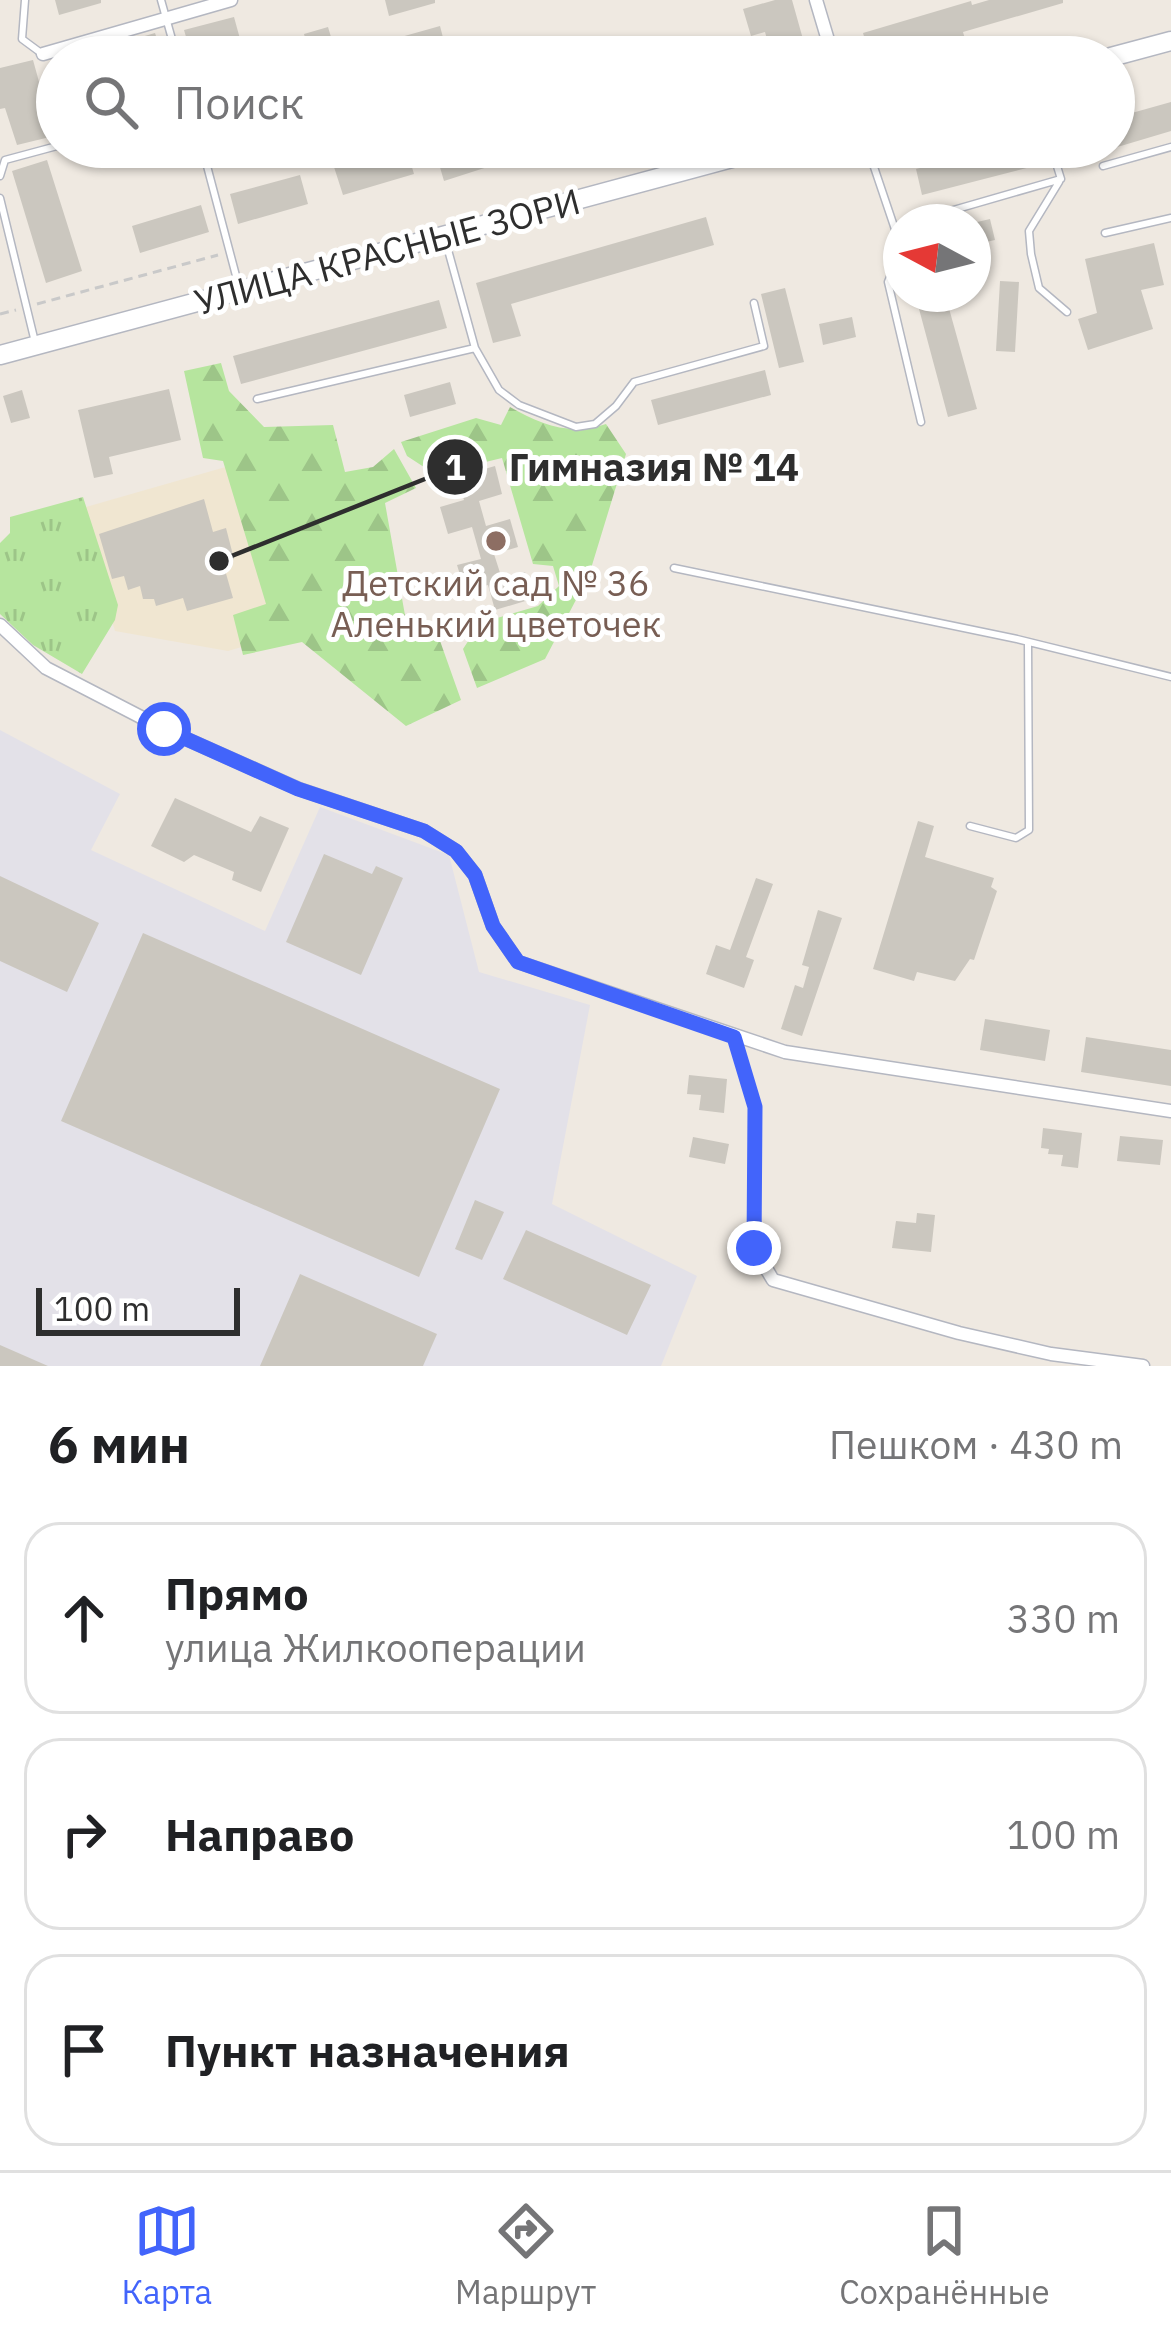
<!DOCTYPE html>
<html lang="ru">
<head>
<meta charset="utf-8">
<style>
	body { margin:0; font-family:"IBM Plex Sans",sans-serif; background:#f2f2f2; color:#202124 }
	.compass { position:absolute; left:883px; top:204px; width:108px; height:108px; border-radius:50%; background:#fff; box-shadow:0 3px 9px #0004; rotate:277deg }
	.scale { position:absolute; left:36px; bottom:30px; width:204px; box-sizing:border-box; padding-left:12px; border:6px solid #2e2e2e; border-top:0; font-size:33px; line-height:42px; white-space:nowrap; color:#2e2e2e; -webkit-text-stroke:9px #fff; paint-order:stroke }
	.stop { position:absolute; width:36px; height:36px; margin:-27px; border:9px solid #4264fb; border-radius:50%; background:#fff }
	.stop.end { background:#4264fb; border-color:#fff; box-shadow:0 3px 12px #0008 }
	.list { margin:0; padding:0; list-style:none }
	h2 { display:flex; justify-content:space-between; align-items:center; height:156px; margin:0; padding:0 48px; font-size:51px }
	h2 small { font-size:39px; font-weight:400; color:#757577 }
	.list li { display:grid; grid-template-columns:78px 1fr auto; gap:36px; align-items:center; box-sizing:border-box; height:192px; margin:0 24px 24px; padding:0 24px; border:3px solid #e0e0e0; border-radius:36px }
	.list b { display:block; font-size:45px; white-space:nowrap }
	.list p { margin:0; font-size:39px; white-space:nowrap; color:#757577 }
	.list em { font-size:39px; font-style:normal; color:#757577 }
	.icon { flex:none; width:66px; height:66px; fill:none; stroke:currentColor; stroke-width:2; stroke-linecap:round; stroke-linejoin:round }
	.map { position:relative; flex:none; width:1171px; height:1366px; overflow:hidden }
	.search { position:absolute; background:#fff; box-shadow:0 3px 9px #0004; left:36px; right:36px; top:36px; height:132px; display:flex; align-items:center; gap:30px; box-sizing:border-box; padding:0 42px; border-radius:66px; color:#757577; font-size:45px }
	.sheet { height:804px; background:#fff }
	nav { display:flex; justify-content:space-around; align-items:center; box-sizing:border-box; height:168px; border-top:3px solid #e0e0e0; background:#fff; font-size:33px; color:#757577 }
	nav a { display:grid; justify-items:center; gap:6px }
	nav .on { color:#4264fb }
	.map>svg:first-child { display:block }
	.industrial { fill:#e3e1e8 }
	.education { fill:#f0e6d1 }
	.grass { fill:url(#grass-tufts) }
	.forest { fill:url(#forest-firs) }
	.building { fill:#cbc7bf }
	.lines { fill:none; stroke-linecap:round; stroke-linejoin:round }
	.service-casing { stroke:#b4b7c1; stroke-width:9 }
	.minor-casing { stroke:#b4b7c1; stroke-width:15 }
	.secondary-casing { stroke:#b4b7c1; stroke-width:21 }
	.path { stroke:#c9c9c9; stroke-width:3; stroke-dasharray:9 6; stroke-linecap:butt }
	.service { stroke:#fff; stroke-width:6 }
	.minor { stroke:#fff; stroke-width:12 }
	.secondary { stroke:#fff; stroke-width:18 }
	.route { stroke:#4264fb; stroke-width:15 }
	.education-dot { fill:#8d6e63; stroke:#fff; stroke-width:4.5 }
	.labels { text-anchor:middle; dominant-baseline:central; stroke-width:10; stroke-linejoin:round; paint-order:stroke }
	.street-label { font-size:36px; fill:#2e2e2e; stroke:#fff }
	.education-label { font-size:36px; fill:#785e54; stroke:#fff }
	.leader { fill:none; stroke:#2e2e2e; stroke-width:4.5 }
	.callout-dot { fill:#2e2e2e; stroke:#fff; stroke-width:4.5 }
	.mark-label { font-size:36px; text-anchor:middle; font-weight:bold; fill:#fff }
	.callout-label { font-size:39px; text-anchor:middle; font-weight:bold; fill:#2e2e2e; stroke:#fff; stroke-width:10; stroke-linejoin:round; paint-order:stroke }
</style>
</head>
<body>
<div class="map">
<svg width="1171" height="1366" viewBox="0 0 1171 1366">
	<defs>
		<pattern id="grass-tufts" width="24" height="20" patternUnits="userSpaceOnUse" patternTransform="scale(3)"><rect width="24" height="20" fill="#b6e59e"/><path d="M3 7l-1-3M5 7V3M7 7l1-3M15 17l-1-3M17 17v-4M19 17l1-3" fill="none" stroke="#9dc588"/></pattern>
		<pattern id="forest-firs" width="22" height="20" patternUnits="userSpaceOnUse" patternTransform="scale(3)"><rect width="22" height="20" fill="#b6e59e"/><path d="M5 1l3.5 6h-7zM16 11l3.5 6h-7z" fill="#9dc588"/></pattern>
	</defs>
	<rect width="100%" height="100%" fill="#efe9e1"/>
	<path class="industrial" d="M0,730L120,794L91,850L265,931L320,807L449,855L479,972L590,1005L552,1204L697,1276L661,1366H0Z"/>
	<path class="education" d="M309,443L358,613L228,651L115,631L79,509Z"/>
	<path class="grass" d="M83,497L118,605L115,620L82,674L33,645L0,614V543L10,533V517Z"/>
	<path class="forest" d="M221,363L229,391L264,427L333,425L345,472L373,467L394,449L416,488L385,503L408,632L439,638L461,700L406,726L302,642L243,655L233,615L266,604L223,461L203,458L184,371Z
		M510,407C541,425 571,436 606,424L626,454L589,575L545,659L477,688L463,649L480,623L538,606L559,586L553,566L533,564L502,458L461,468L443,455L430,471L407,456L401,442L476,418L501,425Z"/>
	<path class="building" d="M55,0H101V3L59,15Z
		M385,0H435V3L389,16Z
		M775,0H792L808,57H772L765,32L751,36L743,9Z
		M989,0H1063V3L963,32L967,46L947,52L943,38L870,57L863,33L971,1L972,5Z
		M234,17L245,57H192L184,30Z
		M440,26L448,57H406L401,37Z
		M328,27L337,57H310L304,34Z
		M155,33L163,57H80V55Z
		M33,60L54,136L17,145L5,108L0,109V68Z
		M1171,102V131L1114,148V118Z
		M400,147H406L414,174L343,195L334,167Z
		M434,147H543V149L444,181Z
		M1004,147H1038L1042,164L922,195L916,169Z
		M47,160L82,271L46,283L12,171Z
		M300,175L308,204L238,224L230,194Z
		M201,205L209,232L140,253L132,226Z
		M706,217L714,245L511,304L521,336L493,343L476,283Z
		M990,219L995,240L973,245V223Z
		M1154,243L1164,285L1141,290L1153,329L1088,350L1078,319L1097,313L1085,259Z
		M1000,281L1019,282L1015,352L996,351Z
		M785,288L804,362L779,368L761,294Z
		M915,294H945L977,409L948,417Z
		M439,300L447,328L241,384L233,356Z
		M852,317L856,337L823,345L819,324Z
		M765,370L771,395L658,425L651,400Z
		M450,382L456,404L410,417L404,395Z
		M169,389L181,440L109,457L113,474L94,478L78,410Z
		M22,390L30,418L11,423L3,396Z
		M495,466L502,494L479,501L486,526L510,519L518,547L494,554L502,579L525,572L532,599L495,610L488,585L465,591L457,565L481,559L472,527L448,534L440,507L464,500L457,477Z
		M204,499L213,532L226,528L234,559L223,563L233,598L187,611L183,598L156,606L154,599H143L140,586L128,590L124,576L112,579L99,534Z
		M175,798L251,832L260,816L289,828L261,892L232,880L234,872L194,855L184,862L151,846Z
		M918,821L934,826L925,857L994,878L991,887L997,891L974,960L970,959L955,981L917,972L914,981L873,969Z
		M324,854L372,874L376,866L403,878L361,975L286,942Z
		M0,876L99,923L67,992L0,961Z
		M756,878L773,884L746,957L754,960L744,988L706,974L716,945L730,950Z
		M818,910L842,918L802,1036L781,1029L795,985L803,988L809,967L802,965Z
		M143,933L500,1089L419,1277L61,1121Z
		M985,1019L1050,1030L1045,1061L980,1050Z
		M1086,1037L1171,1050V1086L1081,1072Z
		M689,1075L727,1079L724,1113L699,1110L701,1095L687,1094Z
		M1043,1128L1082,1133L1078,1168L1061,1166L1063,1155L1048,1154L1049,1149L1041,1148Z
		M1120,1136L1163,1140L1160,1165L1117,1161Z
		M693,1137L729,1144L725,1164L689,1157Z
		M475,1200L504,1212L482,1260L455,1249Z
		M917,1213L935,1215L931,1252L892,1248L896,1221L916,1223Z
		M526,1230L651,1285L627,1335L503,1279Z
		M300,1274L437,1334L423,1366H260Z
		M0,1345L48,1366H0Z"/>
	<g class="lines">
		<defs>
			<path id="service" d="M25,0L22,39L41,53
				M161,0L177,57
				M202,147L239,287
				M864,147L874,167L901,247
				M1103,166L1171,147
				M0,176L5,160L57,146
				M1059,182L1029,231L1031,254L1039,288L1067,312
				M0,198L35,342
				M912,222L1061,179L1051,147
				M1105,233L1171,218
				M901,250L888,282L921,422
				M475,348L499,390L519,405L576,427L595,424L616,406L634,382L764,346L754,303
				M257,399L475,348L445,239
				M674,568L1017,639L1171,677
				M970,826L1016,838L1029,830L1028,642
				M734,1039L755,1107L754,1248"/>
			<path id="minor" d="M816,0L833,57
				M43,54L231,0
				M0,625L46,668L164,729L299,789L424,831L456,851L475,875L493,926L518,962L785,1052L1171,1111
				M754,1248L773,1280L959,1333L1051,1354L1143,1366"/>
			<path id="secondary" d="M1111,57L1171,41
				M0,355L773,147"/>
		</defs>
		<use href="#service" class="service-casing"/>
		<use href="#minor" class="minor-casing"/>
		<use href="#secondary" class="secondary-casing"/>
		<path class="path" d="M37,304L218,255
			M0,314L16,310"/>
		<use href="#service" class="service"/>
		<use href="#minor" class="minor"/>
		<use href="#secondary" class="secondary"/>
	</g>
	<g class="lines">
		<path class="route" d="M164,729L298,789L424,831L456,851L475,875L493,926L518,962L734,1037L755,1107L754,1248"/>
	</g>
	<circle class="education-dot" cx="496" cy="541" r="12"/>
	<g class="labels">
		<g class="street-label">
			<text transform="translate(387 251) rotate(-15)">УЛИЦА КРАСНЫЕ ЗОРИ</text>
		</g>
		<g class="education-label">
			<text x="496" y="582">Детский сад № 36<tspan x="496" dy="41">Аленький цветочек</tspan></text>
		</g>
	</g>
	<path class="leader" d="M219 561L455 467"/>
	<g class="callout-dot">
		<circle cx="219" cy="561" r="12"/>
		<circle cx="455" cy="467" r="30"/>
	</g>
	<g class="mark-label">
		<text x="455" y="480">1</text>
	</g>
	<g class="callout-label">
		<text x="654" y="481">Гимназия № 14</text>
	</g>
</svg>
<svg class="compass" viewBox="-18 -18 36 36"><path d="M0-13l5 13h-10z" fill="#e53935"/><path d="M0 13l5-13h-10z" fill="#757577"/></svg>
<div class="scale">100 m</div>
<div class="stop" style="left:164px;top:729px"></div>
<div class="stop end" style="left:754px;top:1248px"></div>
<div class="search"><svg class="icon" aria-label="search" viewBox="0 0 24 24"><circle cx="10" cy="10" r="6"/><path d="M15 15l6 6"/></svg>Поиск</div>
</div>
<section class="sheet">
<h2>6 мин<small>Пешком · 430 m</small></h2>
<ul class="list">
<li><svg class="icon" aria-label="ahead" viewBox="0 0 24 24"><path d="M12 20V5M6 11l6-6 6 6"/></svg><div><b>Прямо</b><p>улица Жилкооперации</p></div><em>330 m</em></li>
<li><svg class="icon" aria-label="right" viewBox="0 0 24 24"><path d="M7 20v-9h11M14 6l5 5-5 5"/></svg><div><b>Направо</b></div><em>100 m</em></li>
<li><svg class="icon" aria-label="arrive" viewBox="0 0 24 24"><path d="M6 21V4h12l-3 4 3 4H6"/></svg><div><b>Пункт назначения</b></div></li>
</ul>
</section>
<nav>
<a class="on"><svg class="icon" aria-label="map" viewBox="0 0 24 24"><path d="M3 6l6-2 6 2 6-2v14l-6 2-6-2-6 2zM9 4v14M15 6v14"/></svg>Карта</a>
<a><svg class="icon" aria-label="directions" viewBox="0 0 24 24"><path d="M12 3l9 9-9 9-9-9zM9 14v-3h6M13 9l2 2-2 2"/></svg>Маршрут</a>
<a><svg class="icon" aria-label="saved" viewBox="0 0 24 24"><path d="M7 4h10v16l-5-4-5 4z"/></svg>Сохранённые</a>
</nav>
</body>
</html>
